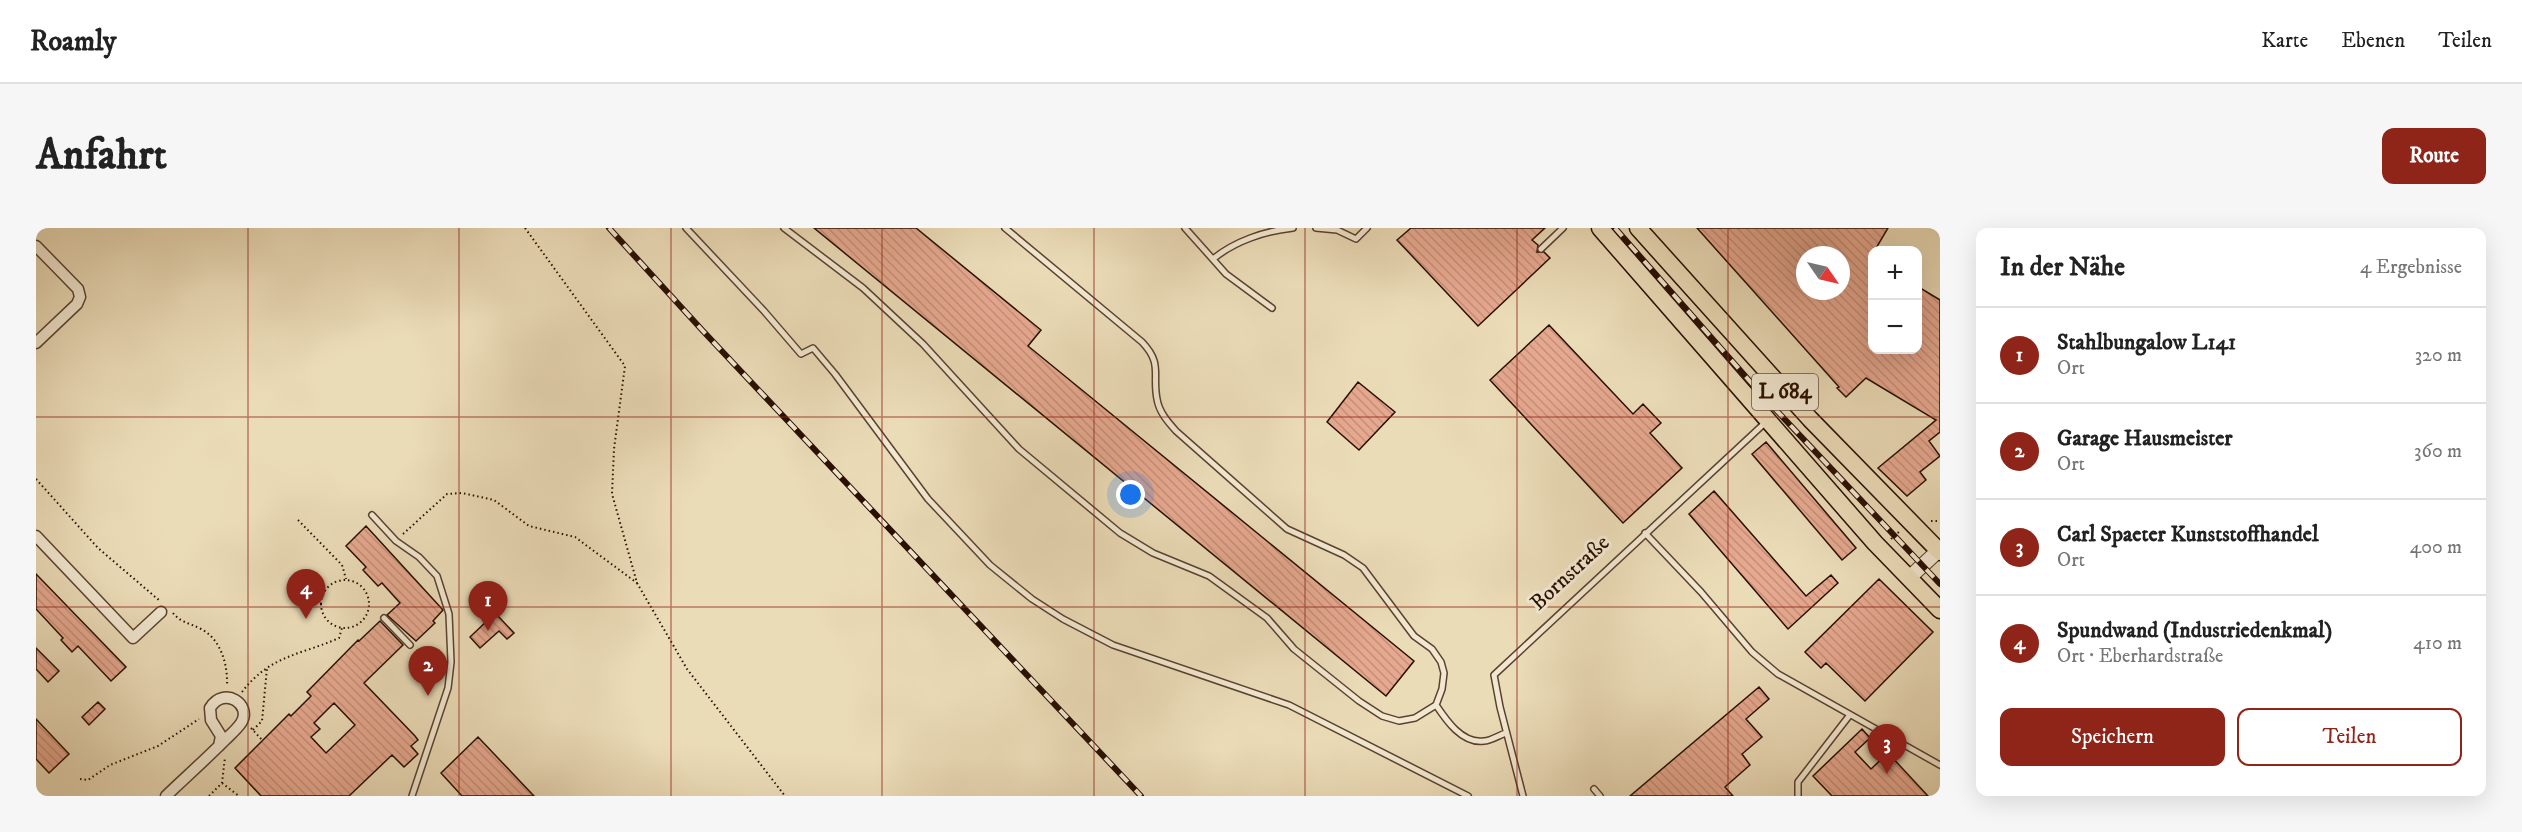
<!DOCTYPE html>
<html lang="de">
<head>
<meta charset="utf-8">
<style>
	body { margin:0; font-family:"IM FELL DW Pica",serif; background:#f6f6f6; color:#222 }
	.controls { position:absolute; right:18px; top:18px; display:grid; overflow:hidden; border-radius:12px; box-shadow:0 6px 24px #0002 }
	.controls button { width:54px; height:54px; display:grid; place-items:center; padding:0; border:0; border-bottom:2px solid #e0e0e0; background:#fff; color:#222; font:30px sans-serif }
	.compass { position:absolute; left:1760px; top:18px; width:54px; height:54px; border-radius:50%; background:#fff; box-shadow:0 6px 24px #0002; rotate:124deg }
	.you { position:absolute; left:1095px; top:267px; width:21px; height:21px; margin:-15px; border:4px solid #fff; border-radius:50%; background:#1a73e8; box-shadow:0 0 0 9px #1a73e833 }
	.badge { display:grid; place-items:center; width:39px; height:39px; border-radius:50%; background:#8f2418; color:#fff; font-size:20px; font-weight:700 }
	.pin { position:absolute; translate:-50% -50px; filter:drop-shadow(0 2px 3px #0008) }
	.pin::after { content:''; position:absolute; top:32px; width:21px; height:18px; background:inherit; clip-path:polygon(0 0,100% 0,50% 100%) }
	.list { margin:0; padding:0; list-style:none }
	h2 { display:flex; justify-content:space-between; align-items:center; height:78px; margin:0; padding:0 24px; font-size:26px }
	h2 small { font-size:20px; font-weight:400; color:#767676 }
	.list li { display:grid; grid-template-columns:39px 1fr auto; gap:18px; align-items:center; box-sizing:border-box; height:96px; padding:0 24px; border-top:2px solid #e0e0e0 }
	.list b { display:block; font-size:22px; white-space:nowrap }
	.list p { margin:0; font-size:20px; white-space:nowrap; color:#767676 }
	.list em { font-size:20px; font-style:normal; color:#767676 }
	.actions { display:flex; gap:12px; padding:18px 24px }
	.actions a { flex:1; padding:14px 0; border:2px solid #8f2418; border-radius:12px; text-align:center; font-size:21px; color:#8f2418 }
	.actions .main { background:#8f2418; color:#fff }
	.map { position:relative; flex:none; width:1904px; height:568px; overflow:hidden; border-radius:12px }
	header { display:flex; align-items:center; gap:36px; box-sizing:border-box; height:84px; padding:0 30px; background:#fff; border-bottom:2px solid #e0e0e0 }
	header strong { font-size:28px }
	nav { display:flex; gap:33px; margin-inline-start:auto; font-size:21px }
	.intro { display:flex; align-items:center; justify-content:space-between; box-sizing:border-box; height:144px; padding:0 36px }
	h1 { margin:0; font-size:42px }
	.button { padding:15px 27px; border-radius:12px; background:#8f2418; color:#fff; font-size:21px; font-weight:700 }
	main { display:flex; gap:36px; padding:0 36px }
	aside { flex:1; background:#fff; border-radius:12px; box-shadow:0 6px 24px #0002 }
	.map>svg:first-child { display:block }
	.building { fill:url(#building-back-hatch); stroke:#280e00; stroke-width:1.5; fill-rule:evenodd }
	.lines { fill:none; stroke-linecap:round; stroke-linejoin:round }
	.service-casing { stroke:#59422e; stroke-width:8 }
	.minor-casing { stroke:#59422e; stroke-width:13 }
	.tertiary-casing { stroke:#59422e; stroke-width:16 }
	.primary-casing { stroke:#280e00; stroke-width:19 }
	.path { stroke:#280e00; stroke-width:2; stroke-dasharray:1.5 3; stroke-linecap:butt }
	.service { stroke:#f2e8d1; stroke-width:5 }
	.minor { stroke:#f2e8d1; stroke-width:10 }
	.tertiary { stroke:#f2e8d1; stroke-width:14 }
	.primary { stroke:#ebdcb8; stroke-width:16 }
	.rail-casing { stroke:#280e00; stroke-width:6 }
	.rail { stroke:#f2e8d1; stroke-width:4; stroke-dasharray:11; stroke-linecap:butt }
	.grid { fill:none; stroke:#8f2418; stroke-width:1.5; stroke-opacity:0.55 }
	.labels { text-anchor:middle; dominant-baseline:central; stroke-width:6; stroke-linejoin:round; paint-order:stroke }
	.shield { fill:#f2e8d1; stroke:#654f3f; stroke-width:1.5 }
	.shield-label { font-size:21px; font-weight:bold; fill:#280e00 }
	.street-label { font-size:22px; fill:#280e00; stroke:#f2e8d1 }
</style>
</head>
<body>
<header>
<strong>Roamly</strong>
<nav><a>Karte</a><a>Ebenen</a><a>Teilen</a></nav>
</header>
<div class="intro"><h1>Anfahrt</h1><a class="button">Route</a></div>
<main>
<div class="map">
<svg width="1904" height="568" viewBox="0 0 1904 568">
	<defs>
		<pattern id="building-back-hatch" width="6" height="6" patternUnits="userSpaceOnUse" patternTransform="scale(1.5)"><rect width="6" height="6" fill="#e6a88f"/><path d="M-1 5l2 2M0 0l6 6M5-1l2 2" fill="none" stroke="#c58f7a"/></pattern>
	</defs>
	<rect width="100%" height="100%" fill="#ebdcb8"/>
	<filter id="stains"><feTurbulence type="fractalNoise" baseFrequency=".00333" numOctaves="4"/><feColorMatrix values="0 0 0 0 .2 0 0 0 0 .09 0 0 0 0 .02 0 0 0 .5 -.17"/></filter>
	<radialGradient id="worn" r=".72"><stop offset=".6" stop-color="#630" stop-opacity="0"/><stop offset="1" stop-color="#630" stop-opacity=".3"/></radialGradient>
	<path class="building" d="M778,0H880L1005,102L992,118L1378,433L1350,468Z
		M1375,0H1509L1496,12L1502,17L1501,24H1508L1514,30L1442,98L1361,12Z
		M1661,0H1852L1839,22H1836V122H1881V58L1904,72V204L1893,213L1904,228L1884,244L1890,252L1871,268L1842,240L1900,192L1830,150L1810,169L1801,160L1803,159ZM1769,27H1805V63H1769Z
		M1513,97L1597,186L1607,176L1625,195L1614,205L1646,240L1587,295L1454,152Z
		M1322,154L1359,184L1323,222L1291,194Z
		M1730,214L1820,320L1806,332L1716,226Z
		M1678,263L1770,368L1795,347L1802,355L1752,401L1653,286Z
		M330,298L407,382L397,393L399,395L380,413L351,387L364,375L346,355L342,358L327,342L330,339L310,318Z
		M0,346L90,439L75,453L42,418L36,424L25,412L27,410L0,381Z
		M1843,351L1897,404L1829,473L1790,435L1785,440L1769,424Z
		M449,374L478,405L471,411L463,403L444,420L434,409L452,392L442,381Z
		M344,393L367,417L328,455L379,508L382,512L375,518L382,526L368,539L356,527L313,568H225L199,540L253,486L255,488L275,468L271,464L322,412L323,413ZM298,475L319,497L290,525L275,509L284,501L278,495Z
		M0,420L23,443L12,454L0,441Z
		M1723,459L1733,471L1710,491L1726,509L1706,526L1714,537L1689,559L1697,568H1594Z
		M62,474L69,481L53,497L46,489Z
		M0,491L33,526L13,545L0,531Z
		M1826,501L1834,510L1819,524L1835,541L1852,525L1892,568H1796L1777,548Z
		M442,509L498,568H426L405,545Z"/>
	<g class="lines">
		<defs>
			<path id="service" d="M650,0L728,83L765,126L777,120L799,146L892,271L954,337L996,371L1027,391L1077,417L1253,477L1432,568
				M748,0L827,60L887,116L983,221L1084,305L1117,325L1173,348L1231,390L1258,421L1323,473L1346,488L1363,493L1379,490L1400,477
				M969,0L1106,114C1127,136 1116,146 1121,171C1123,184 1132,194 1140,203L1251,301L1308,327L1327,340L1378,408L1396,421L1405,434L1408,445L1406,461L1400,477C1410,492 1426,516 1448,513C1455,513 1463,507 1470,505
				M1149,0L1190,46L1236,80
				M1280,0L1301,2L1320,11L1331,0
				M1505,21L1527,0
				M1177,31C1199,13 1229,3 1257,0
				M336,287L360,313L383,329L401,348L413,386L415,434L412,460L376,568
				M1609,305L1665,364L1716,424L1742,446L1904,537
				M348,390L374,417
				M1558,561L1564,568
				M1487,568L1464,479L1458,447L1731,193
				M1762,568V554L1813,488"/>
			<path id="minor" d="M0,18L42,61L44,69L41,76L0,115
				M0,308L97,410L125,384
				M130,568C150,549 170,531 189,512C194,507 201,501 205,495C217,477 188,457 174,480L175,492L185,508L183,518"/>
			<path id="tertiary" d="M1873,350L1904,321"/>
			<path id="primary" d="M1564,0L1839,315L1904,382
				M1602,0L1774,191L1904,324"/>
		</defs>
		<use href="#service" class="service-casing"/>
		<use href="#minor" class="minor-casing"/>
		<use href="#tertiary" class="tertiary-casing"/>
		<use href="#primary" class="primary-casing"/>
		<path class="path" d="M489,0L589,138L578,221L576,266L601,355L651,441L749,568
			M0,251L62,320L124,373
			M262,292L306,337L310,351
			M1895,293H1904
			M367,306L411,266L426,265L458,272L493,298L539,309L601,355
			M1855,311L1864,303
			M285 376a24 24 0 1 1 48 0a24 24 0 1 1-48 0Z
			M137,385C145,395 154,395 165,401C185,411 192,437 191,458
			M206,464C234,427 265,427 303,410L306,400
			M215,500L227,513
			M217,502L226,493L231,440
			M44,551L52,552L74,537L122,518L163,491
			M186,555L203,568
			M173,568L186,555L189,529"/>
		<use href="#service" class="service"/>
		<use href="#minor" class="minor"/>
		<use href="#tertiary" class="tertiary"/>
		<use href="#primary" class="primary"/>
		<defs>
			<path id="rail" d="M573,0L667,103L1105,568
				M1579,0L1725,166L1904,356"/>
		</defs>
		<use href="#rail" class="rail-casing"/>
		<use href="#rail" class="rail"/>
	</g>
	<path class="grid" d="M212,0V568M423,0V568M635,0V568M846,0V568M1058,0V568M1269,0V568M1481,0V568M1692,0V568M0,189H1904M0,379H1904"/>
	<g class="labels">
		<rect class="shield" x="1716" y="146" width="66" height="36" rx="4.5"/>
		<g class="shield-label">
			<text x="1749" y="164">L 684</text>
		</g>
		<g class="street-label">
			<text transform="translate(1534 345) rotate(-43)">Bornstraße</text>
		</g>
	</g>
	<rect width="100%" height="100%" filter="url(#stains)"/>
	<rect width="100%" height="100%" fill="url(#worn)"/>
</svg>
<div class="controls">
<button>+</button>
<button>−</button>
</div>
<svg class="compass" viewBox="-18 -18 36 36"><path d="M0-13l5 13h-10z" fill="#e53935"/><path d="M0 13l5-13h-10z" fill="#767676"/></svg>
<div class="you"></div>
<div class="pin badge" style="left:452px;top:403px">1</div>
<div class="pin badge" style="left:392px;top:468px">2</div>
<div class="pin badge" style="left:1851px;top:546px">3</div>
<div class="pin badge" style="left:270px;top:391px">4</div>
</div>
<aside>
<h2>In der Nähe<small>4 Ergebnisse</small></h2>
<ul class="list">
<li><span class="badge">1</span><div><b>Stahlbungalow L141</b><p>Ort</p></div><em>320 m</em></li>
<li><span class="badge">2</span><div><b>Garage Hausmeister</b><p>Ort</p></div><em>360 m</em></li>
<li><span class="badge">3</span><div><b>Carl Spaeter Kunststoffhandel</b><p>Ort</p></div><em>400 m</em></li>
<li><span class="badge">4</span><div><b>Spundwand (Industriedenkmal)</b><p>Ort · Eberhardstraße</p></div><em>410 m</em></li>
</ul>
<div class="actions"><a class="main">Speichern</a><a>Teilen</a></div>
</aside>
</main>
</body>
</html>
